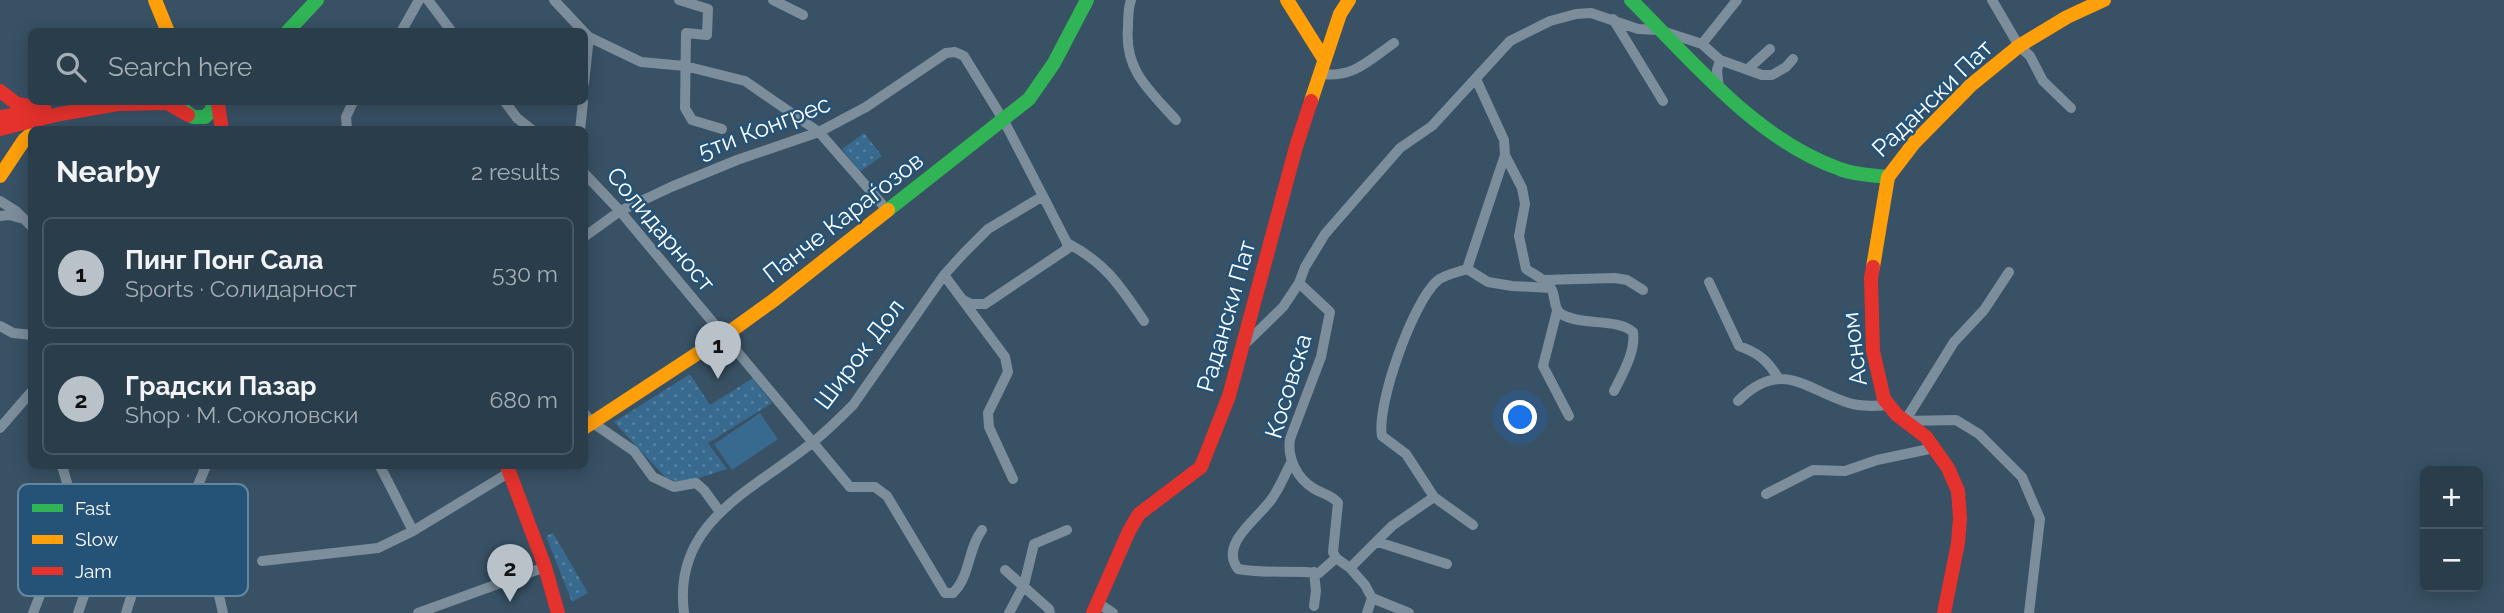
<!DOCTYPE html>
<html lang="en">
<head>
<meta charset="utf-8">
<style>
	body { margin:0; font-family:Raleway,sans-serif; background:#324452; color:#f1f3f6 }
	.controls { position:absolute; right:21px; bottom:21px; display:grid; overflow:hidden; border-radius:10px; box-shadow:0 4px 18px #0003 }
	.controls button { width:63px; height:63px; display:grid; place-items:center; padding:0; border:0; border-bottom:2px solid #465663; background:#2a3d4b; color:#f1f3f6; font:35px sans-serif }
	.you { position:absolute; left:1521px; top:418px; width:24px; height:24px; margin:-18px; border:5px solid #fff; border-radius:50%; background:#1a73e8; box-shadow:0 0 0 10px #1a73e833 }
	.badge { display:grid; place-items:center; width:46px; height:46px; border-radius:50%; background:#b9c2c9; color:#111; font-size:23px; font-weight:700 }
	.pin { position:absolute; translate:-50% -58px; filter:drop-shadow(0 2px 4px #0008) }
	.pin::after { content:''; position:absolute; top:37px; width:24px; height:21px; background:inherit; clip-path:polygon(0 0,100% 0,50% 100%) }
	.list { margin:0; padding:0; list-style:none }
	h2 { display:flex; justify-content:space-between; align-items:center; height:91px; margin:0; padding:0 28px; font-size:30px }
	h2 small { font-size:23px; font-weight:400; color:#a5aeb5 }
	.list li { display:grid; grid-template-columns:46px 1fr auto; gap:21px; align-items:center; box-sizing:border-box; height:112px; margin:0 14px 14px; padding:0 14px; border:2px solid #465663; border-radius:10px }
	.list b { display:block; font-size:26px; white-space:nowrap }
	.list p { margin:0; font-size:23px; white-space:nowrap; color:#a5aeb5 }
	.list em { font-size:23px; font-style:normal; color:#a5aeb5 }
	.icon { flex:none; width:38px; height:38px; fill:none; stroke:currentColor; stroke-width:2; stroke-linecap:round; stroke-linejoin:round }
	.map { position:relative; flex:none; width:2504px; height:613px; overflow:hidden }
	.search { position:absolute; background:#2a3d4b; box-shadow:0 4px 18px #0003; left:28px; top:28px; width:560px; height:77px; display:flex; align-items:center; gap:18px; box-sizing:border-box; padding:0 24px; border-radius:10px; color:#a5aeb5; font-size:26px }
	.panel { position:absolute; background:#2a3d4b; box-shadow:0 4px 18px #0003; left:28px; top:126px; width:560px; height:343px; border-radius:10px }
	.map>svg:first-child { display:block }
	.grass { fill:url(#grass-dots) }
	.pitch { fill:#38698e }
	.lines { fill:none; stroke-linecap:round; stroke-linejoin:round }
	.street { stroke:#7c8d9b; stroke-width:10 }
	.fast { stroke:#30b455; stroke-width:14 }
	.slow { stroke:#ff9f0a; stroke-width:14 }
	.jam { stroke:#e5322d; stroke-width:14 }
	.labels { text-anchor:middle; dominant-baseline:central; stroke-width:5; stroke-linejoin:round; paint-order:stroke }
	.street-label { font-size:24px; fill:#fff; stroke:#255377 }
	.key { fill:#255377; stroke:#6687a0; stroke-width:2 }
	.key-label { font-size:19px; fill:#fff }
</style>
</head>
<body>
<div class="map">
<svg width="2504" height="613" viewBox="0 0 2504 613">
	<defs>
		<pattern id="grass-dots" width="8" height="8" patternUnits="userSpaceOnUse" patternTransform="scale(1.75)"><rect width="8" height="8" fill="#38698e"/><path d="M2 2h.1M6 6h.1" fill="none" stroke="#56809f" stroke-width="1.8" stroke-linecap="round"/></pattern>
	</defs>
	<rect width="100%" height="100%" fill="#385164"/>
	<path class="grass" d="M864,133L882,156L860,172L842,149Z
		M690,374L710,405L753,378L772,403L708,443L727,469L683,483L666,478L614,422Z
		M553,533L588,593L572,602L546,536Z"/>
	<path class="pitch" d="M760,413L778,439L732,470L714,444Z"/>
	<g class="lines">
		<path class="street" d="M428,0L452,32
			M554,0L584,32
			M679,0L708,9L707,35L686,33L685,108L692,120L722,129
			M773,0L803,15
			M1131,0C1128,8 1128,18 1128,27C1124,70 1149,90 1176,120
			M1992,0L2019,46L2030,56L2043,81L2071,108
			M1613,19L1663,101
			M401,32L419,0
			M584,32L589,37L641,62L685,66L745,81L819,132L888,211
			M1702,44L1737,0
			M1748,69L1770,49
			M1320,74C1354,78 1368,61 1394,43
			M584,83L589,37
			M1719,90L1717,70L1720,60
			M505,102L517,118L532,130
			M347,130L346,117L353,102
			M580,130L583,102
			M1505,155L1522,188L1525,204L1519,236L1526,269C1533,274 1548,281 1552,290C1556,299 1553,310 1563,315C1583,326 1617,318 1633,332C1636,351 1623,373 1614,391
			M584,173L620,211L850,487H875L887,496L945,593H953C970,577 968,548 982,530
			M0,201L16,211L32,227
			M0,216L9,215L20,218
			M584,237L620,211L671,187L737,160L819,132L866,107L946,53L955,52L964,56L1004,121L1043,196L988,229L964,253L944,275L853,405C840,418 827,431 813,442C754,490 672,521 684,613
			M1067,243C1106,263 1120,286 1144,321
			M1467,269L1505,155L1504,140L1476,79
			M944,275L1005,357L1008,372L988,413L989,427L1013,479
			M1542,280L1615,278L1627,280L1643,290
			M1709,282L1739,346C1759,353 1768,361 1779,379
			M1299,283L1330,312L1321,357L1290,439C1287,458 1297,478 1313,488C1322,494 1331,494 1338,503L1333,552L1336,558L1350,568L1365,585L1372,598L1409,613
			M963,300L971,304H985L1067,249V243L1043,196
			M1557,311L1543,366L1569,416
			M0,326L13,333L32,335
			M1243,346L1283,307L1299,283L1305,267L1325,234L1400,148L1432,126L1510,41L1550,21L1576,14L1591,13L1638,29L1659,30L1702,44L1720,60L1762,75H1772L1786,67L1793,59
			M1738,401C1781,358 1805,389 1849,403C1861,407 1875,406 1888,405
			M584,413L593,423L634,451L653,477L674,487L696,483L704,490L720,512
			M1905,421L1956,420L1979,434L2022,477L2040,519L2029,613
			M1905,421L1954,342L1984,310L2009,272
			M0,428L32,391
			M1291,463C1285,474 1280,487 1273,497C1260,518 1218,543 1238,569C1265,574 1292,570 1319,573L1336,558
			M62,466L68,486L102,543L78,613
			M206,466L198,485L197,498L223,613
			M380,466L413,531
			M1766,494L1813,470L1845,471L1877,460L1934,448
			M25,500L42,536L48,575L33,613
			M1473,525L1434,497L1406,454L1382,436C1376,405 1413,302 1437,281C1445,274 1459,272 1467,269L1488,282L1512,286L1551,288
			M1378,542L1447,564
			M102,543C162,524 135,582 126,613
			M262,561L378,548L413,531L510,472
			M1350,568L1392,526L1434,497
			M1005,570L1049,609L1050,613
			M48,575L87,589
			M1098,603L1113,613
			M1314,606L1316,591L1314,572
			M418,613L545,567
			M1009,613L1024,585L1034,544L1067,530
			M1367,613L1372,598"/>
		<path class="fast" d="M1631,0C1692,60 1756,140 1840,169C1854,175 1873,175 1888,177
			M287,32L317,0
			M184,110L193,117H205L212,110L213,102
			M888,210L1029,99L1054,63L1087,0"/>
		<path class="slow" d="M155,0L168,32
			M1287,0L1324,59
			M1311,101L1340,14L1349,0
			M0,176L24,140L32,133
			M1873,267L1888,177L1914,143L1971,85L2019,46L2067,17L2104,0
			M584,428L724,336L774,300L888,210"/>
		<path class="jam" d="M0,91L17,104L35,107
			M218,104L222,130
			M0,117L45,110
			M0,129L60,114L118,104L167,103L188,115
			M1873,267L1871,278L1873,351L1884,399L1897,415L1926,437L1948,468L1958,491L1960,518L1958,543L1944,613
			M507,466L545,567L558,613
			M1093,613L1129,531L1139,514L1201,467L1229,396L1296,147L1311,101"/>
	</g>
	<g class="labels">
		<g class="street-label">
			<text transform="translate(1932 98) rotate(-44)">Радански Пат</text>
			<text transform="translate(764 127) rotate(-21)">5ти Конгрес</text>
			<text transform="translate(843 217) rotate(-38)">Панче Караѓозов</text>
			<text transform="translate(661 229) rotate(50)">Солидарност</text>
			<text transform="translate(1226 316) rotate(-74)">Радански Пат</text>
			<text transform="translate(1854 349) rotate(-97)">Асном</text>
			<text transform="translate(859 354) rotate(-53)">Широк Дол</text>
			<text transform="translate(1288 386) rotate(-73)">Косовска</text>
		</g>
	</g>
	<rect x="18" y="484" width="230" height="112" rx="10" class="key"/>
	<rect x="32" y="504" width="31" height="8" fill="#30b455"/>
	<rect x="32" y="535" width="31" height="9" fill="#ff9f0a"/>
	<rect x="32" y="567" width="31" height="8" fill="#e5322d"/>
	<g class="key-label">
		<text x="75" y="515">Fast</text>
		<text x="75" y="546">Slow</text>
		<text x="75" y="578">Jam</text>
	</g>
</svg>
<div class="controls">
<button>+</button>
<button>−</button>
</div>
<div class="you"></div>
<div class="pin badge" style="left:718px;top:379px">1</div>
<div class="pin badge" style="left:510px;top:602px">2</div>
<div class="search"><svg class="icon" aria-label="search" viewBox="0 0 24 24"><circle cx="10" cy="10" r="6"/><path d="M15 15l6 6"/></svg>Search here</div>
<section class="panel">
<h2>Nearby<small>2 results</small></h2>
<ul class="list">
<li><span class="badge">1</span><div><b>Пинг Понг Сала</b><p>Sports · Солидарност</p></div><em>530 m</em></li>
<li><span class="badge">2</span><div><b>Градски Пазар</b><p>Shop · М. Соколовски</p></div><em>680 m</em></li>
</ul>
</section>
</div>
</body>
</html>
